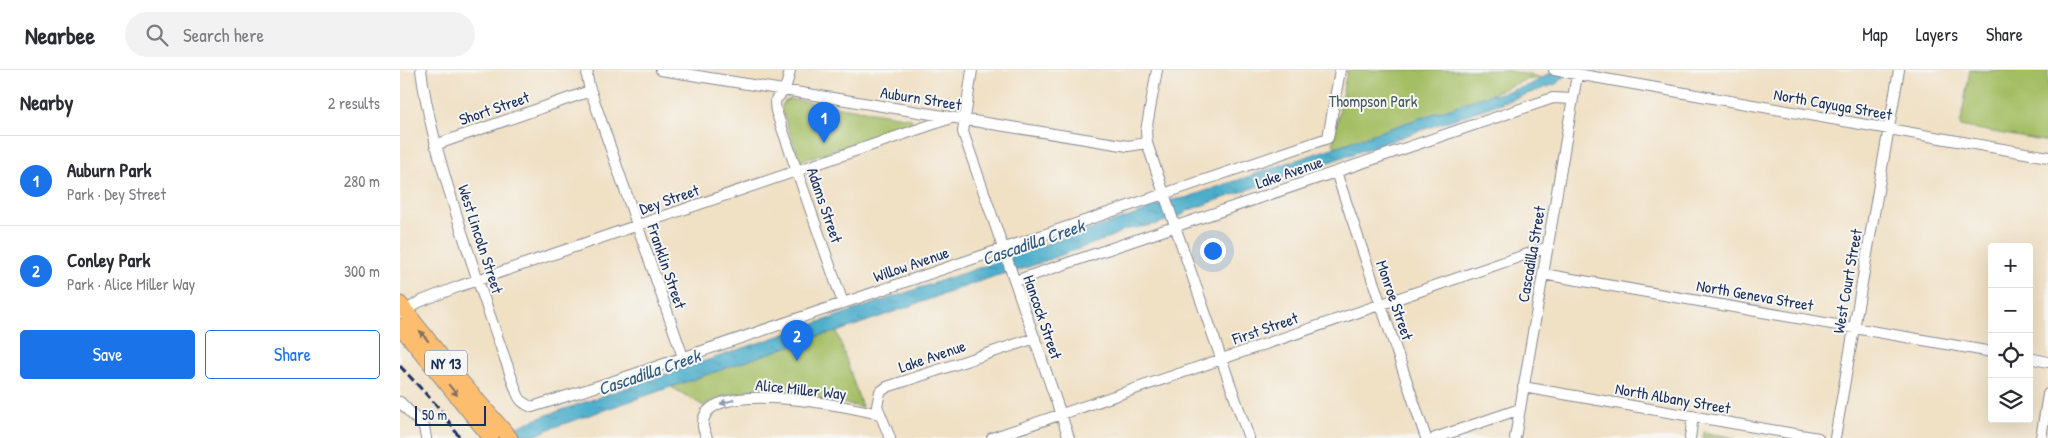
<!DOCTYPE html>
<html lang="en">
<head>
<meta charset="utf-8">
<style>
	body { margin:0; font-family:"Patrick Hand",sans-serif; background:#f2f2f3; color:#2b2b33 }
	.controls { position:absolute; right:15px; bottom:15px; display:grid; overflow:hidden; border-radius:5px; box-shadow:0 5px 20px #0002 }
	.controls button { width:45px; height:45px; display:grid; place-items:center; padding:0; border:0; border-bottom:1px solid #e1e1e2; background:#fff; color:#2b2b33; font:25px sans-serif }
	.scale { position:absolute; left:15px; bottom:12px; width:71px; box-sizing:border-box; padding-left:5px; border:2px solid #1b2f5e; border-top:0; font-size:14px; line-height:18px; white-space:nowrap; color:#1b2f5e; -webkit-text-stroke:4px #f6f6f2; paint-order:stroke }
	.you { position:absolute; left:812px; top:180px; width:18px; height:18px; margin:-12px; border:4px solid #fff; border-radius:50%; background:#1a73e8; box-shadow:0 0 0 8px #1a73e833 }
	.badge { display:grid; place-items:center; width:32px; height:32px; border-radius:50%; background:#1a73e8; color:#fff; font-size:16px; font-weight:700 }
	.pin { position:absolute; translate:-50% -41px; filter:drop-shadow(0 1px 2px #0008) }
	.pin::after { content:''; position:absolute; top:26px; width:18px; height:15px; background:inherit; clip-path:polygon(0 0,100% 0,50% 100%) }
	.list { margin:0; padding:0; list-style:none }
	h2 { display:flex; justify-content:space-between; align-items:center; height:65px; margin:0; padding:0 20px; font-size:21px }
	h2 small { font-size:16px; font-weight:400; color:#7c7c81 }
	.list li { display:grid; grid-template-columns:32px 1fr auto; gap:15px; align-items:center; box-sizing:border-box; height:90px; padding:0 20px; border-top:1px solid #e1e1e2 }
	.list b { display:block; font-size:19px; white-space:nowrap }
	.list p { margin:0; font-size:16px; white-space:nowrap; color:#7c7c81 }
	.list em { font-size:16px; font-style:normal; color:#7c7c81 }
	.actions { display:flex; gap:10px; padding:15px 20px }
	.actions a { flex:1; padding:11px 0; border:1px solid #1a73e8; border-radius:5px; text-align:center; font-size:18px; color:#1a73e8 }
	.actions .main { background:#1a73e8; color:#fff }
	.icon { flex:none; width:28px; height:28px; fill:none; stroke:currentColor; stroke-width:2; stroke-linecap:round; stroke-linejoin:round }
	.map { position:relative; flex:none; width:1648px; height:368px; overflow:hidden }
	header { display:flex; align-items:center; gap:30px; box-sizing:border-box; height:70px; padding:0 25px; background:#fff; border-bottom:1px solid #e1e1e2 }
	header strong { font-size:24px }
	nav { display:flex; gap:28px; margin-inline-start:auto; font-size:18px }
	.search { width:350px; height:45px; background:#f2f2f3; display:flex; align-items:center; gap:12px; box-sizing:border-box; padding:0 18px; border-radius:28px; color:#7c7c81; font-size:19px }
	main { display:flex }
	aside { flex:1; background:#fff }
	.map>svg:first-child { display:block }
	.park { fill:#a4be64; stroke:#607661 }
	.water { fill:url(#water-ripples); stroke:#346e94 }
	.lines { fill:none; stroke-linecap:round; stroke-linejoin:round }
	.minor-casing { stroke:#868891; stroke-width:12 }
	.highway-casing { stroke:#868891; stroke-width:17 }
	.minor { stroke:#fff; stroke-width:10 }
	.highway { stroke:#fcbd6e; stroke-width:15 }
	.rail { stroke:#1b2f5e; stroke-width:3; stroke-dasharray:8 4; stroke-linecap:butt }
	.oneway { fill:#806f65 }
	.oneway2 { fill:#8d97ae }
	.labels { text-anchor:middle; dominant-baseline:central; stroke-width:4; stroke-linejoin:round; paint-order:stroke }
	.shield { fill:#f6f6f2; stroke:#5d6b8a; stroke-width:1 }
	.shield-label { font-size:15px; font-weight:bold; fill:#1b2f5e }
	.street-label { font-size:16px; fill:#1b2f5e; stroke:#f6f6f2 }
	.park-label { font-size:16px; fill:#445a60; stroke:#f6f6f2 }
	.water-label { font-size:18px; font-style:italic; fill:#2c5b84; stroke:#f6f6f2 }
</style>
</head>
<body>
<header>
<strong>Nearbee</strong>
<div class="search"><svg class="icon" aria-label="search" viewBox="0 0 24 24"><circle cx="10" cy="10" r="6"/><path d="M15 15l6 6"/></svg>Search here</div>
<nav><a>Map</a><a>Layers</a><a>Share</a></nav>
</header>
<main>
<aside>
<h2>Nearby<small>2 results</small></h2>
<ul class="list">
<li><span class="badge">1</span><div><b>Auburn Park</b><p>Park · Dey Street</p></div><em>280 m</em></li>
<li><span class="badge">2</span><div><b>Conley Park</b><p>Park · Alice Miller Way</p></div><em>300 m</em></li>
</ul>
<div class="actions"><a class="main">Save</a><a>Share</a></div>
</aside>
<div class="map">
<svg width="1648" height="368" viewBox="0 0 1648 368">
	<defs>
		<pattern id="water-ripples" width="26" height="14" patternUnits="userSpaceOnUse" patternTransform="scale(1.25)"><rect width="26" height="14" fill="#4caecb"/><path d="M2 4q2-2 4 0t4 0M15 11q2-2 4 0t4 0" fill="none" stroke="#3e8ea8"/></pattern>
	</defs>
	<rect width="100%" height="100%" fill="#f6f6f2"/>
	<filter id="ink" filterUnits="userSpaceOnUse"><feTurbulence type="fractalNoise" baseFrequency=".02" numOctaves="2"/><feDisplacementMap in="SourceGraphic" scale="10" xChannelSelector="R" yChannelSelector="G"/><feConvolveMatrix kernelMatrix="1 2 1 2 8 2 1 2 1" color-interpolation-filters="sRGB"/></filter>
	<filter id="wash" filterUnits="userSpaceOnUse"><feTurbulence type="fractalNoise" baseFrequency=".0096" numOctaves="4" result="noise"/><feDisplacementMap in="SourceGraphic" scale="20" xChannelSelector="R" yChannelSelector="G"/><feGaussianBlur stdDeviation="1.12" result="paint"/><feColorMatrix in="noise" values="0 0 0 0 0 0 0 0 0 0 0 0 0 0 0 0 0 1.4 0 .05"/><feComposite in="paint" operator="in"/></filter>
	<g filter="url(#wash)">
		<rect width="100%" height="100%" fill="#f0e0c4"/>
		<path class="park" d="M947,0H1105L1142,8L1125,10L1091,24L935,77L933,73Z
			M1570,0L1593,1V0H1648V72L1560,56Z
			M390,29L510,48L512,50L510,54L400,91L381,39L384,32Z
			M437,262L462,337C422,330 338,309 304,336L271,317L422,265Z
			M1304,362L1335,368H1303Z"/>
		<path class="water" d="M1156,0H1173L1156,14L789,140L782,145L757,154L724,160L706,169L620,200L595,206L437,262L422,265L149,359L131,368H89L147,345L590,194L616,184L741,143C755,136 769,129 785,128L1091,24L1094,25L1130,15Z"/>
	</g>
	<g filter="url(#ink)">
		<g class="lines">
			<defs>
				<path id="minor" d="M21,0C27,46 39,89 53,133C72,197 95,260 117,323C120,331 124,334 132,337L214,311L928,68L940,0
					M188,0L187,6L189,16L283,287
					M261,0L728,76L747,73
					M390,0C389,6 387,14 384,20C378,30 373,26 376,41L443,233
					M572,0L563,62L669,368
					M757,0L746,61L747,73L778,165L849,368
					M1154,0L1648,87
					M35,75L190,21
					M936,102L1026,368
					M1143,204L1592,282
					M615,211L1153,28L1173,29
					M2,243L19,232L60,216L551,48
					M1629,288L1648,292
					M1123,317L1418,368
					M0,332L24,357L26,368
					M307,368C306,365 304,361 303,357C298,304 453,338 479,344
					M490,368L477,336L480,322L487,317L635,268
					M592,368L1148,177
					M1035,368L1120,339
					M1115,368L1177,5
					M1290,368L1293,346
					M1435,368L1499,0
					M1641,368L1648,324"/>
				<path id="highway" d="M0,234L59,309L110,368
					M0,256L91,368"/>
			</defs>
			<use href="#minor" class="minor-casing"/>
			<use href="#highway" class="highway-casing"/>
			<use href="#minor" class="minor"/>
			<use href="#highway" class="highway"/>
			<path class="rail" d="M0,296L40,339L60,368"/>
		</g>
		<defs><path id="oneway-solid" d="M-6-.8H1V-3.2L6.5 0L1 3.2V.8H-6Z" transform="scale(1.25)"/></defs>
		<g class="oneway">
			<use href="#oneway-solid" transform="translate(24 266) rotate(-130)"/>
			<use href="#oneway-solid" transform="translate(53 320) rotate(51)"/>
		</g>
		<use class="oneway2" href="#oneway-solid" transform="translate(327 332) rotate(163)"/>
	</g>
	<g class="labels">
		<rect class="shield" x="25" y="280.5" width="42" height="25" rx="4"/>
		<g class="shield-label">
			<text x="46" y="293">NY 13</text>
		</g>
		<g class="street-label">
			<text transform="translate(521 28) rotate(9)">Auburn Street</text>
			<text transform="translate(1433 34) rotate(10)">North Cayuga Street</text>
			<text transform="translate(94 38) rotate(-19)">Short Street</text>
			<text transform="translate(889 102) rotate(-19)">Lake Avenue</text>
			<text transform="translate(269 129) rotate(-19)">Dey Street</text>
			<text transform="translate(425 135) rotate(71)">Adams Street</text>
			<text transform="translate(81 169) rotate(72)">West Lincoln Street</text>
			<text transform="translate(1131 184) rotate(-80)">Cascadilla Street</text>
			<text transform="translate(511 194) rotate(-19)">Willow Avenue</text>
			<text transform="translate(267 196) rotate(71)">Franklin Street</text>
			<text transform="translate(1447 211) rotate(-80)">West Court Street</text>
			<text transform="translate(1355 225) rotate(10)">North Geneva Street</text>
			<text transform="translate(995 230) rotate(71)">Monroe Street</text>
			<text transform="translate(643 247) rotate(71)">Hancock Street</text>
			<text transform="translate(865 258) rotate(-19)">First Street</text>
			<text transform="translate(532 286) rotate(-19)">Lake Avenue</text>
			<text transform="translate(401 319) rotate(6)">Alice Miller Way</text>
			<text transform="translate(1273 328) rotate(10)">North Albany Street</text>
		</g>
		<g class="park-label">
			<text x="973" y="31">Thompson Park</text>
		</g>
		<g class="water-label">
			<text transform="translate(633 172) rotate(-19)">Cascadilla Creek</text>
			<text transform="translate(249 302) rotate(-19)">Cascadilla Creek</text>
		</g>
	</g>
</svg>
<div class="controls">
<button>+</button>
<button>−</button>
<button><svg class="icon" aria-label="locate" viewBox="0 0 24 24"><circle cx="12" cy="12" r="6"/><path d="M12 2v4M12 18v4M2 12h4M18 12h4"/></svg></button>
<button><svg class="icon" aria-label="layers" viewBox="0 0 24 24"><path d="M12 4l9 5-9 5-9-5zM3 14l9 5 9-5"/></svg></button>
</div>
<div class="scale">50 m</div>
<div class="you"></div>
<div class="pin badge" style="left:424px;top:73px">1</div>
<div class="pin badge" style="left:397px;top:291px">2</div>
</div>
</main>
</body>
</html>
